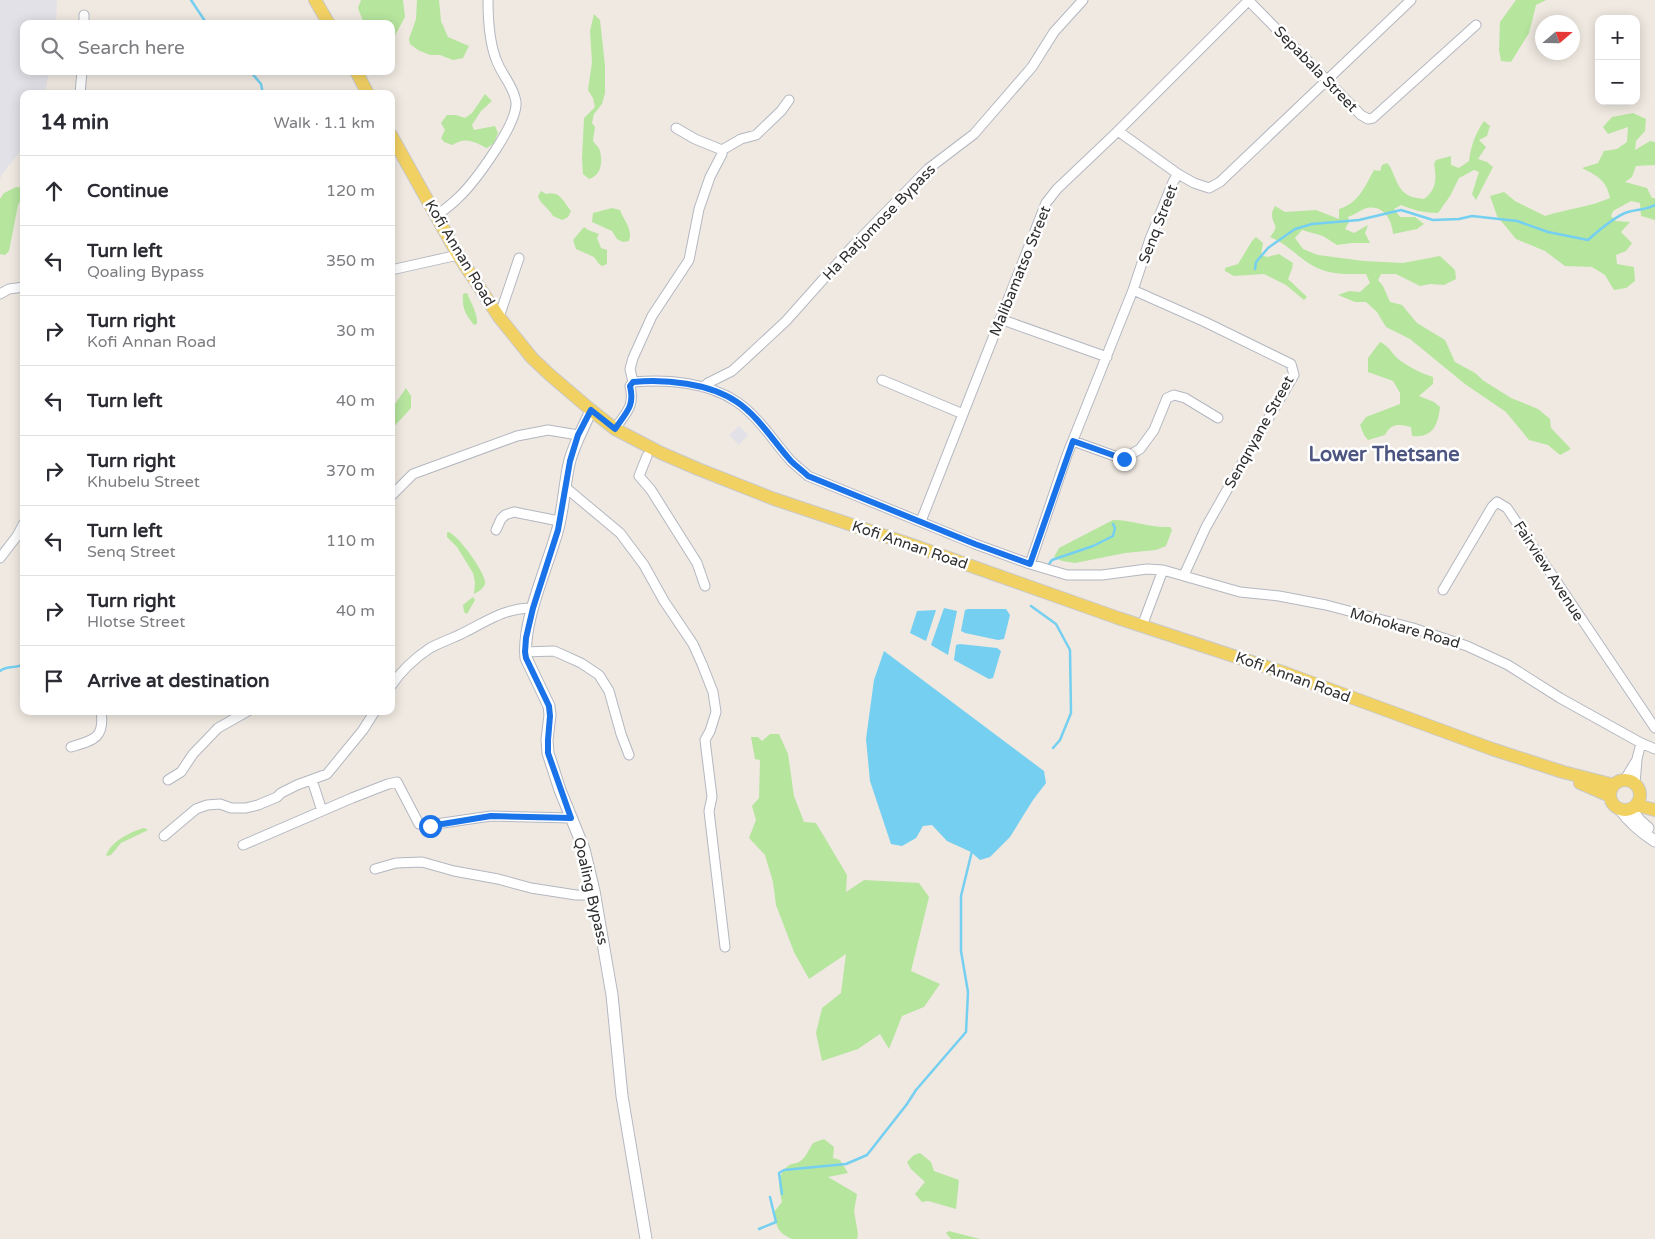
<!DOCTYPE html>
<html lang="en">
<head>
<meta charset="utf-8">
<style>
	body { margin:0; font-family:"Varela Round",sans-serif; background:#f2f2f3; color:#2b2b33 }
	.controls { position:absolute; right:15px; top:15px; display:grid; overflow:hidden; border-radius:10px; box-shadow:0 2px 12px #0003 }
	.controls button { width:45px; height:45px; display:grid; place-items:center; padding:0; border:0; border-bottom:1px solid #e1e1e2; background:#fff; color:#2b2b33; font:25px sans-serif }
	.compass { position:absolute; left:1535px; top:15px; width:45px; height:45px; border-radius:50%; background:#fff; box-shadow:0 2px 12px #0003; rotate:70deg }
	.stop { position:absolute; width:15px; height:15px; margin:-11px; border:4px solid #1a73e8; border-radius:50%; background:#fff }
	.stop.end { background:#1a73e8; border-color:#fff; box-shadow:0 1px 5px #0008 }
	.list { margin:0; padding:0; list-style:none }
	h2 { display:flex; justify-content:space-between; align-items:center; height:65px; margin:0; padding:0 20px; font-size:21px }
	h2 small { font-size:16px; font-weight:400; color:#7c7c81 }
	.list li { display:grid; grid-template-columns:32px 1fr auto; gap:15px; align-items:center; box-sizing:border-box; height:70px; padding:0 20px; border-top:1px solid #e1e1e2 }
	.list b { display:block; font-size:19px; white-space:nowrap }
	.list p { margin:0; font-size:16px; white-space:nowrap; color:#7c7c81 }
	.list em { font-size:16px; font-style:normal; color:#7c7c81 }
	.icon { flex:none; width:28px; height:28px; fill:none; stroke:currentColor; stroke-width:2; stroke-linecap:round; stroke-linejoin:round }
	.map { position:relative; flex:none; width:1655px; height:1239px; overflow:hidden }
	.search { position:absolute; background:#fff; box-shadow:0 2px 12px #0003; left:20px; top:20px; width:375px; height:55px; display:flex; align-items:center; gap:12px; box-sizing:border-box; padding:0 18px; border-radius:10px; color:#7c7c81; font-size:19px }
	.panel { position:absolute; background:#fff; box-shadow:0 2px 12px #0003; left:20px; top:90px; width:375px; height:625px; border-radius:10px }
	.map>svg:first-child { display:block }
	.industrial { fill:#e3e1e8 }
	.green { fill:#b6e59e }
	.water { fill:#75cff0 }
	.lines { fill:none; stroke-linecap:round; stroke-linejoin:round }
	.stream { stroke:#75cff0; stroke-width:2.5 }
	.minor-casing { stroke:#b4b7c1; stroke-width:11 }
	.secondary-casing { stroke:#b4b7c1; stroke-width:13 }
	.primary-casing { stroke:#c9c9c9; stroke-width:14 }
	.minor { stroke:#fff; stroke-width:9 }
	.secondary { stroke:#fff; stroke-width:11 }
	.primary { stroke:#f2d163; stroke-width:12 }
	.route { stroke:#1a73e8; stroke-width:6 }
	.labels { text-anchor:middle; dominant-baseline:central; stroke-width:5; stroke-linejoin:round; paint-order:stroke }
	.street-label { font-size:15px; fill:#2e2e2e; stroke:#fff }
	.district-label { font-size:20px; font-weight:bold; fill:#4d5680; stroke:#fff }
</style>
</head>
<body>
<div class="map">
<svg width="1655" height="1239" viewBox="0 0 1655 1239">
	<rect width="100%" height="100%" fill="#efe9e1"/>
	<path class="industrial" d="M0,0H57L56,24H24V71H49L45,94H24V147L2,174L0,180Z
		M739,426L748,435L739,445L729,435Z"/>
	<path class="green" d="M361,0H403L405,17L392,41L391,24H364L358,8Z
		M417,0H439L441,21L448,37L469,46L463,58L453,60L440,55H430L418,50L410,44L409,39L416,19Z
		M1516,0H1546L1536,5L1529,33L1511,62L1501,61L1499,50L1500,22Z
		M594,14L600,20L601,29L605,66V93L602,104L594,114L592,123L595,127L593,141C595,144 599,147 600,151C603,162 601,176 589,179L583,174L582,159L584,118L595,107L593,98L588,90L592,62L590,31Z
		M485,94L492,101L481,111L472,125L474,130L495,126L498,133L494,143L487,148C474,142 467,136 452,145L444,142L441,138L445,130L441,123L447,115H456L465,118L472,113Z
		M1633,113L1646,119L1645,131L1636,141L1635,150L1650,141L1655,142V165L1636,166L1632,177L1625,182L1647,188L1652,198H1655V220L1641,216L1640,203L1631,201L1613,211L1611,216L1616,221L1630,222L1621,232L1632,243L1626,251L1616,255L1617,264L1634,267L1635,281L1626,288L1614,290L1605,275L1592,267L1565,266L1545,251L1516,239L1497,216L1490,196L1504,192L1515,201L1545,216C1567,209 1590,207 1610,198C1606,179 1597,176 1582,168L1598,163L1604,151L1617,149L1627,142L1628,127L1608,134L1603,127L1612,117Z
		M1484,121L1490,126L1487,136L1479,140L1486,147L1478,159L1487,162L1493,167L1476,200L1472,194L1479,172L1474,170L1459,178L1450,196L1438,213C1424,213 1413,210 1401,205L1394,209L1400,217H1415L1424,224L1417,229L1393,234C1392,220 1384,205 1367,208C1362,209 1354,215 1348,217L1349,222L1345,229L1354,233L1368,225L1365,233L1370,243H1352L1337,245L1323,236L1302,230L1295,238L1303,249L1318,255L1364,261L1403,263L1440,256L1455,270L1456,279L1444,285L1430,284L1420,286L1396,274H1381L1378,280L1383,286L1390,302L1402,305L1417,323L1445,340L1455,362L1475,373L1484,381L1511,398L1538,409L1550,419L1551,428L1571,449L1560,455L1548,445L1529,440L1506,412L1465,384L1410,339L1386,327L1377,312L1366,302H1355L1338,295L1349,291L1360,292L1370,283L1366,274C1352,274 1333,275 1320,269C1301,262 1289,244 1270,237C1281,224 1272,226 1272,214C1272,211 1274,208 1275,206L1285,212L1316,210L1339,219V209C1359,203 1365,186 1374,170L1380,171L1382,165L1387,163C1392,168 1392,172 1395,178C1402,194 1407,197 1424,199C1436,190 1437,179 1434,164L1436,160L1451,156V165L1459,168L1469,161C1471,146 1475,134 1484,121Z
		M16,187L24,188V194L18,205L9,251L5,255L0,254V199L4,193Z
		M541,191L546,194C560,190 563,201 571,211L568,217L562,220L553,216C549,208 540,204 538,196Z
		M612,208L620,210C624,221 633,229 629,241L623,242L617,239L612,231L592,222L593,213Z
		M584,227L588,230L599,234L597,238L601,248L607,250V264L602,266L599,264L594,257L576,249L573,240Z
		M1256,237L1263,243L1261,255L1267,257L1279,254L1293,263L1292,269L1288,279L1307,297L1304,300L1286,285L1264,274L1234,276L1225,271V268L1238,264L1252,241Z
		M467,293C471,303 478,314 477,324L474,325C465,314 462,308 463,294Z
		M1380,342C1390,347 1390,351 1397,358C1405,365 1422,374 1433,377V384L1419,396L1434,402L1440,407C1438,425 1433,438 1412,436L1411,427C1399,424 1391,423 1385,435L1368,440L1364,435L1360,425L1366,417L1400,404V393L1393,381L1368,372V358Z
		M406,388L411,396V408L391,430V400L395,404Z
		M1113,520C1132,520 1150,528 1170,527L1172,530L1166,546L1156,550L1125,553L1075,563L1062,561L1054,557L1059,548Z
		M448,532C457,533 488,576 485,584C483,589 478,592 474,594L475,582L473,573L457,547L447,537V533Z
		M473,597L475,600L467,614L464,612L463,605Z
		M770,734H779L788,754L794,796L804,822L816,823L847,875L846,892L864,880L919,883L929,897L911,971L940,984L924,1007L902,1016L889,1049L880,1034L858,1049L822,1061L816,1033L822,1008L841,993L846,954L809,979L794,952L776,905L773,882L765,855L749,838L756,820L752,806L759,798L760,760L755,759L751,737H758L762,741Z
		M144,828L148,830L121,843L111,855L106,856C110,842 130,832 144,828Z
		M824,1139L834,1147L833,1158L840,1160L848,1173L828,1177L857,1194L854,1211L858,1234L857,1239H792C777,1232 777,1228 774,1212L782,1202C779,1189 776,1176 788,1166C791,1163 796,1164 799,1162C806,1158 809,1149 813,1143Z
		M920,1153L931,1162L934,1171L959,1180L956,1209L928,1201L922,1202L915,1194L925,1182L911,1169L907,1162L914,1155Z
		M949,1231L980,1239H951L946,1233Z"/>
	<path class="water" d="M944,608L957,611L948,655L931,645Z
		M968,609H1006L1010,615L1004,639L998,640L965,633L961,631L965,610Z
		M936,610L926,641L910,633L917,611Z
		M960,644L997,648L1001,651L993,678L989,679L954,660L956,645Z
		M884,651L1044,771L1046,783L1033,800L1010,837L990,857L980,860L971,852L947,841L932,825L923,826L916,838L902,846L891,844L870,781L866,739L874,680Z"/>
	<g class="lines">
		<path class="stream" d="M191,0L207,24
			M250,71L261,84L263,94
			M1255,269L1256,262L1268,248L1295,229L1312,224L1359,220L1401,210L1433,220L1459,219L1472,216L1517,221L1548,232L1588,240C1598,231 1615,216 1628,212C1637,209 1646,210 1655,205
			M1047,567L1052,560L1093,546L1113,536L1115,528L1113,524
			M1031,606L1056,624L1070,650L1071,713L1060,740L1053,748
			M0,671C8,665 16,669 24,664
			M782,1194L779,1173L784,1170L846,1164L867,1155L907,1104L916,1090L966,1032L968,992L961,951V896L972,851
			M759,1229L776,1222L770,1197"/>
		<defs>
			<path id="minor" d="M1248,0L1361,115L1368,119L1373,118L1476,25
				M84,24V15
				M80,94L82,71
				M676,128L695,139L722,150
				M1118,131L1178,174
				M722,150L741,139L756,135L781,111L789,100
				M437,215C444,210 451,205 458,198C474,183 518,124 516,102C514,87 503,76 498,64C489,45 488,20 488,0
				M391,270L458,255
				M1133,290L1205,322L1291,364L1294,375L1252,446L1206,527L1184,575
				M0,294L9,289L24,287
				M499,317L519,258
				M1000,319L1107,357
				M882,380L963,414
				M633,382C666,379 708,382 737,402C759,417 773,441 791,461C796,466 803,471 808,476L975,544L1030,564L1067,575H1102L1147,569L1163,570L1240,592L1279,596L1326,605L1413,628L1467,646L1508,665L1560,698L1641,743L1655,749
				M703,387L708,383L732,371L743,361L786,321L852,247L928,169L974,134L1032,67L1054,32L1083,0
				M615,429C626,412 635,407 630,386L633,382L630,369L633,358L652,316L689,260L699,209L710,177L722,154V150
				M1073,441L1123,459L1140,449L1154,430L1167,398L1174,395L1185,398L1218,418
				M647,456L639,476L651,490L697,563L705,586
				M565,487L620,533L644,565L664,601L693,644L702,664L713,692L716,712L710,731L705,740L712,797L709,811L725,947
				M391,496L413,474L517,436L548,430L578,435
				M921,521L1046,203L1057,189L1118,131L1249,0
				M496,530L501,519L505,515L514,512L559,521
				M0,558L17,536L24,523
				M1030,564L1067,455L1133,290L1150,239L1173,182L1178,174L1194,183L1209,188L1220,182L1411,0
				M1443,590L1492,507L1497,502L1507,508L1655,728
				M1142,626L1163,570
				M525,652L554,651L561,654L581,663L599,675L609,691L621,734L629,755
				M391,686C401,671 415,658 430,648C441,642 454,638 465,632C489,620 505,608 533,608
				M71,747C94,740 105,738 101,711
				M168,780L181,772L193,754L218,728L248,711
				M312,780L322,811
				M1624,781L1636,761
				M1635,784L1637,759L1641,743
				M164,836L196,809L207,805L220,804L231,808H246L258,805L277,797L281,793L297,785L327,774L363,730L375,711
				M243,845L352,798L388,784L397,782L419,824L429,825L491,816L571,818
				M375,869L396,863L422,862L454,871L498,879L531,888L576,895H584L594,891"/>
			<path id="secondary" d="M591,410C584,427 575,442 570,460C564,483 564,509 557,532C547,568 522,622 526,658L549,706L550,715L547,740L548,753L560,790L584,849L594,891L612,995L622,1096L646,1239
				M1620,809C1630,823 1641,832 1655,841
				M1631,809L1639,820L1648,828"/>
			<path id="primary" d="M315,0L329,24
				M356,71L368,94
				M391,135L458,255L499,317L532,358L550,375L591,410L615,429L661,453L698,469L774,499L912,545L1118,618L1285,673L1492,749L1563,772L1614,785
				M1610 795a15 15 0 1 1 30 0a15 15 0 1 1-30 0Z
				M1580,783L1610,796
				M1636,805L1655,810"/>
		</defs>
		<use href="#minor" class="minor-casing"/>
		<use href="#secondary" class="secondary-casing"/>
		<use href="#primary" class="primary-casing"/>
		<use href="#minor" class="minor"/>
		<use href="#secondary" class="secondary"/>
		<use href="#primary" class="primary"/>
	</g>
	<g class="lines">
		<path class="route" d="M430,826L491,816L571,818L548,753V740L550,716L549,706L526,658L525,652L526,638L533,608L558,530L570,461L578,435L591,410L615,429C626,412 635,407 630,386L633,382C665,379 709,383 737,402C759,417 773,441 791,461C796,466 803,471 808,476L975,544L1030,564L1073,441L1124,459"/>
	</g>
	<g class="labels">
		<g class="street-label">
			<text transform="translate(1316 69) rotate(46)">Sepabala Street</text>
			<text transform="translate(879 222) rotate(-46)">Ha Ratjomose Bypass</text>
			<text transform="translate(1158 224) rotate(-69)">Senq Street</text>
			<text transform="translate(460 253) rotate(59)">Kofi Annan Road</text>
			<text transform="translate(1020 271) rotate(-68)">Malibamatso Street</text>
			<text transform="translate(1259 432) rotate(-61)">Senqnyane Street</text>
			<text transform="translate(910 545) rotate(19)">Kofi Annan Road</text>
			<text transform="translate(1549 571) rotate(57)">Fairview Avenue</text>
			<text transform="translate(1405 628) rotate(16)">Mohokare Road</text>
			<text transform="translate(1293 677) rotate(20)">Kofi Annan Road</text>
			<text transform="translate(591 891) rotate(77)">Qoaling Bypass</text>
		</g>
		<g class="district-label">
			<text x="1384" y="455">Lower Thetsane</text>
		</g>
	</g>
</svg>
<div class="controls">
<button>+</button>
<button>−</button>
</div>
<svg class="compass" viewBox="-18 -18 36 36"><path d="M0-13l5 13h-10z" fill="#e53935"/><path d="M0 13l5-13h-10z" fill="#7c7c81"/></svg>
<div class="stop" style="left:430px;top:826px"></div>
<div class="stop end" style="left:1124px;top:459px"></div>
<div class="search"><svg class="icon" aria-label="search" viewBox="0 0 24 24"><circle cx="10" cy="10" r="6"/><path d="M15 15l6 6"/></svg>Search here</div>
<section class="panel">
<h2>14 min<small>Walk · 1.1 km</small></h2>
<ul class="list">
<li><svg class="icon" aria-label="ahead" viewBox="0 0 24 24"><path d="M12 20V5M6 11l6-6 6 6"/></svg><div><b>Continue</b></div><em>120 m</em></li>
<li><svg class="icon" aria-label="left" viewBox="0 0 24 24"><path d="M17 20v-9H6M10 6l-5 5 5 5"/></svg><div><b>Turn left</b><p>Qoaling Bypass</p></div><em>350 m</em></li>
<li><svg class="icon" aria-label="right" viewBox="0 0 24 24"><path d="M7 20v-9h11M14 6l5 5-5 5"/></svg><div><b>Turn right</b><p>Kofi Annan Road</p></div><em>30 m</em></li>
<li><svg class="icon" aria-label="left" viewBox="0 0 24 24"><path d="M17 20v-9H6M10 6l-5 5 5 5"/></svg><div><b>Turn left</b></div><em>40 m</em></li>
<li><svg class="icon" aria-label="right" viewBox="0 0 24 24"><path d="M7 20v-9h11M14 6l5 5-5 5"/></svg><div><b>Turn right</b><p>Khubelu Street</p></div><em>370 m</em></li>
<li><svg class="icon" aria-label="left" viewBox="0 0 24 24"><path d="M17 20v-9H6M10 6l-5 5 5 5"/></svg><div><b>Turn left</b><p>Senq Street</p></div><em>110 m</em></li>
<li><svg class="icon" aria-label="right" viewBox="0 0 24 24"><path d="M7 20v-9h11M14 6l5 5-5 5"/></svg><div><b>Turn right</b><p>Hlotse Street</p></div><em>40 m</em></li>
<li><svg class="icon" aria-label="arrive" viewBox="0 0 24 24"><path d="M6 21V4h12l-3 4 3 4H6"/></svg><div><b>Arrive at destination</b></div></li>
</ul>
</section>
</div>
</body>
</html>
